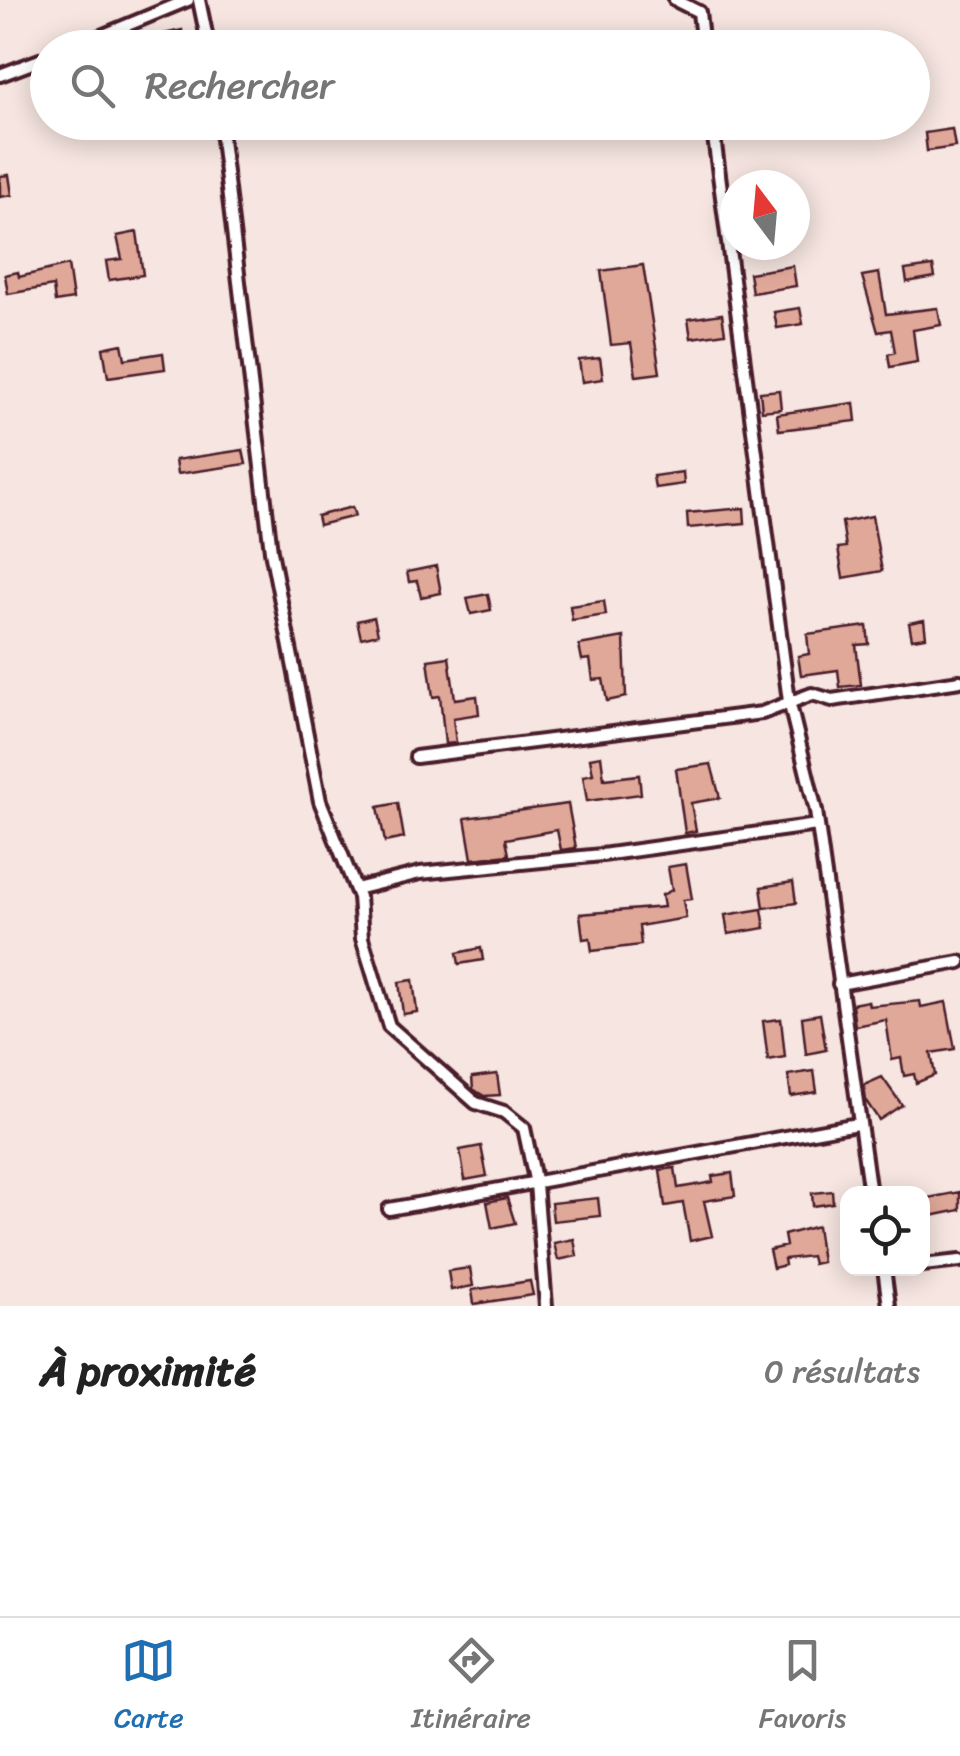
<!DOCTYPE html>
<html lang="fr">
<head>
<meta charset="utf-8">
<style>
	body { margin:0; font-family:Sriracha,sans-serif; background:#f6f6f6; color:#222 }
	.controls { position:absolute; right:30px; bottom:30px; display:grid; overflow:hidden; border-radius:20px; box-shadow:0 5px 25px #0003 }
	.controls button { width:90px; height:90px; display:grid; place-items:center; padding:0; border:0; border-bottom:2px solid #e0e0e0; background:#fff; color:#222; font:50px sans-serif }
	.compass { position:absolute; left:720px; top:170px; width:90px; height:90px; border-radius:50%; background:#fff; box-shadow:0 5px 25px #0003; rotate:344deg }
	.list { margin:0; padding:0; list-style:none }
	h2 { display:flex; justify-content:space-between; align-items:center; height:130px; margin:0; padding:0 40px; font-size:42px }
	h2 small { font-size:32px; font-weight:400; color:#767676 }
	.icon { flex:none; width:55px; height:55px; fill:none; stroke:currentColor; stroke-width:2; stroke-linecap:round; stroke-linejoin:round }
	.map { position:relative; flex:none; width:960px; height:1306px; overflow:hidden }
	.search { position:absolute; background:#fff; box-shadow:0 5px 25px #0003; left:30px; right:30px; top:30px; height:110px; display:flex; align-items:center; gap:25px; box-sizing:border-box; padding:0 35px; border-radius:55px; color:#767676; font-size:38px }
	.sheet { height:310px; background:#fff }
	nav { display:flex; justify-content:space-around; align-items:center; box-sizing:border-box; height:140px; border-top:2px solid #e0e0e0; background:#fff; font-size:28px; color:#767676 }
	nav a { display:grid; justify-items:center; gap:5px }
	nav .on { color:#1f6fb2 }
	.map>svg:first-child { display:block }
	.building { fill:#e0a899; stroke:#4a1f2b; stroke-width:2.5 }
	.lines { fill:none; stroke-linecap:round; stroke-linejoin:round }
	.street-casing { stroke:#4a1f2b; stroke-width:18 }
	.street { stroke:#fff; stroke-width:10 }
</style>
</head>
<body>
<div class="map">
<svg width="960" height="1306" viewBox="0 0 960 1306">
	<rect width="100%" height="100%" fill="#f6e5e0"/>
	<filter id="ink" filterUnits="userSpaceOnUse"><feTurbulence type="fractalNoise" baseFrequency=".01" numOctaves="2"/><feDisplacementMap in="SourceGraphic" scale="20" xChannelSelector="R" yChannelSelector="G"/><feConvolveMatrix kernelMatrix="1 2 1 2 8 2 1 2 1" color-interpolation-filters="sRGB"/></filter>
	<g filter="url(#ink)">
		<path class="building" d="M182,30L185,48H162L159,35Z
			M952,129L955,147L927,151L925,133Z
			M9,175L12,195L0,197V176Z
			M137,232L143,275L109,280L106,261L122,259L117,236Z
			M68,265L73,299L55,302L53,286L8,294L5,275L18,272L19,277Z
			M643,265L660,373L636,376L631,343L611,345L601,271Z
			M793,266L796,286L752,293L749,273Z
			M933,266L935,277L907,282L905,270Z
			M879,273L886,314L938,308L941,325L913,330L917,362L890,367L888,354L895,352L891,330L878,332L862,276Z
			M800,308L803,324L777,328L774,312Z
			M722,314L725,333L691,338L688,319Z
			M122,344L125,359L163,353L165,369L108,377L103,348Z
			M600,358L603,379L582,382L579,360Z
			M779,390L781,409L762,411L760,392Z
			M854,403L856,421L779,430L777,414Z
			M243,450L246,464L177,474L175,460Z
			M683,472L684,484L655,488L653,476Z
			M352,507L355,516L319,525L317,516Z
			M744,508L745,523L688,528L687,513Z
			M872,516L882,571L843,578L838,548L846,547L842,522Z
			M436,566L441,593L421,597L417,581L409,582L407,572Z
			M488,594L491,610L471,614L467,598Z
			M604,601L606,615L572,620L570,606Z
			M374,617L378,634L361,638L357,621Z
			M924,620L926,637L912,639L909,623Z
			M867,626L869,644L856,645L861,685L840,687L838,670L801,675L798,656L809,654L807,634Z
			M624,637L626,697L607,701L603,679L593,680L590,659L582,660L579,645Z
			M449,657L455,699L477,696L479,714L453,718L456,743L445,744L440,696L433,697L428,660Z
			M601,756L604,779L639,775L641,794L587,801L583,776L593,774L590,758Z
			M711,764L720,798L691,803L696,831L685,833L676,769Z
			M398,803L404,838L385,842L378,807Z
			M568,804L576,848L561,850L557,830L506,839L509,855L472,859L465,818Z
			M686,864L692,899L683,900L686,918L639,926L641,945L592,951L590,938L583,939L580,914L664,907L662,895L672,890L668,867Z
			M793,882L796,903L764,908L761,887Z
			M762,909L765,928L728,934L725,915Z
			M481,948L483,960L459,964L457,953Z
			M413,980L417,1012L403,1014L399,982Z
			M868,1001L869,1006L920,1001L921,1007L946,1002L955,1049L931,1053L935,1075L916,1083L914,1074L904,1076L901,1058L892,1060L886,1020L855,1026L852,1004Z
			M820,1014L826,1050L806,1054L802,1017Z
			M781,1019L785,1057L768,1060L763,1021Z
			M814,1071L817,1092L791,1096L788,1075Z
			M497,1074L500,1095L484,1096L473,1089L472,1077Z
			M882,1077L902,1105L879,1120L866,1101L864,1085Z
			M481,1146L487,1176L465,1180L460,1150Z
			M675,1168L678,1188L713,1182L712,1176L732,1173L735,1196L704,1201L712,1236L690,1241L683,1203L665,1206L660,1170Z
			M832,1191L833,1203L813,1206L812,1193Z
			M960,1192V1210L931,1216L928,1198Z
			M507,1198L515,1223L492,1228L487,1202Z
			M598,1198L600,1216L553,1221L551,1203Z
			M817,1226L822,1262L813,1264L811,1256L784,1259L785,1265L773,1268L769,1250L786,1246L784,1235Z
			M574,1239L577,1256L558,1260L554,1243Z
			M470,1268L473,1286L451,1290L448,1271Z
			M530,1281L533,1295L474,1304L472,1290Z"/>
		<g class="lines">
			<defs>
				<path id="street" d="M199,0L209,48
					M675,0L699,12L703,48
					M72,48L188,0
					M0,75L48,57
					M220,122L271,551L320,801L359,897L362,938L389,1026L476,1103L504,1112L524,1128L536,1184L546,1306
					M712,122L789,701L816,811L870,1194
					M416,757L762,713L812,694L832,700L960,681
					M356,889L420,873L602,855L817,825
					M839,984L960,962
					M389,1209L857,1124
					M922,1265L960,1261
					M884,1268L889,1306"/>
			</defs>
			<use href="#street" class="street-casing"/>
			<use href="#street" class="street"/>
		</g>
	</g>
</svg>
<div class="controls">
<button><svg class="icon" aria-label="locate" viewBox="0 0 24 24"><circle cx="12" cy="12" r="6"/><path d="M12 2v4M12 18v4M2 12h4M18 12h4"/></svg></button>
</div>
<svg class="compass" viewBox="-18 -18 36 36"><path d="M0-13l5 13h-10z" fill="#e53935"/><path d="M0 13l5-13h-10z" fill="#767676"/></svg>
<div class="search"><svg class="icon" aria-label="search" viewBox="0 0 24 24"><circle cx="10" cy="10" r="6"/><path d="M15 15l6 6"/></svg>Rechercher</div>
</div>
<section class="sheet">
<h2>À proximité<small>0 résultats</small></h2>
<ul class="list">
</ul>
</section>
<nav>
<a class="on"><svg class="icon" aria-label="map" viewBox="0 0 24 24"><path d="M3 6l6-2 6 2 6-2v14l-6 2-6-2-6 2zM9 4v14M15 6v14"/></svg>Carte</a>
<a><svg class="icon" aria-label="directions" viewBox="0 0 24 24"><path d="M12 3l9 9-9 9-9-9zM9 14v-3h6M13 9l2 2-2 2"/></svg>Itinéraire</a>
<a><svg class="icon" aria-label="saved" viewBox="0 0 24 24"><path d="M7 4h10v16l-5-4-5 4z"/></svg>Favoris</a>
</nav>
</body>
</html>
